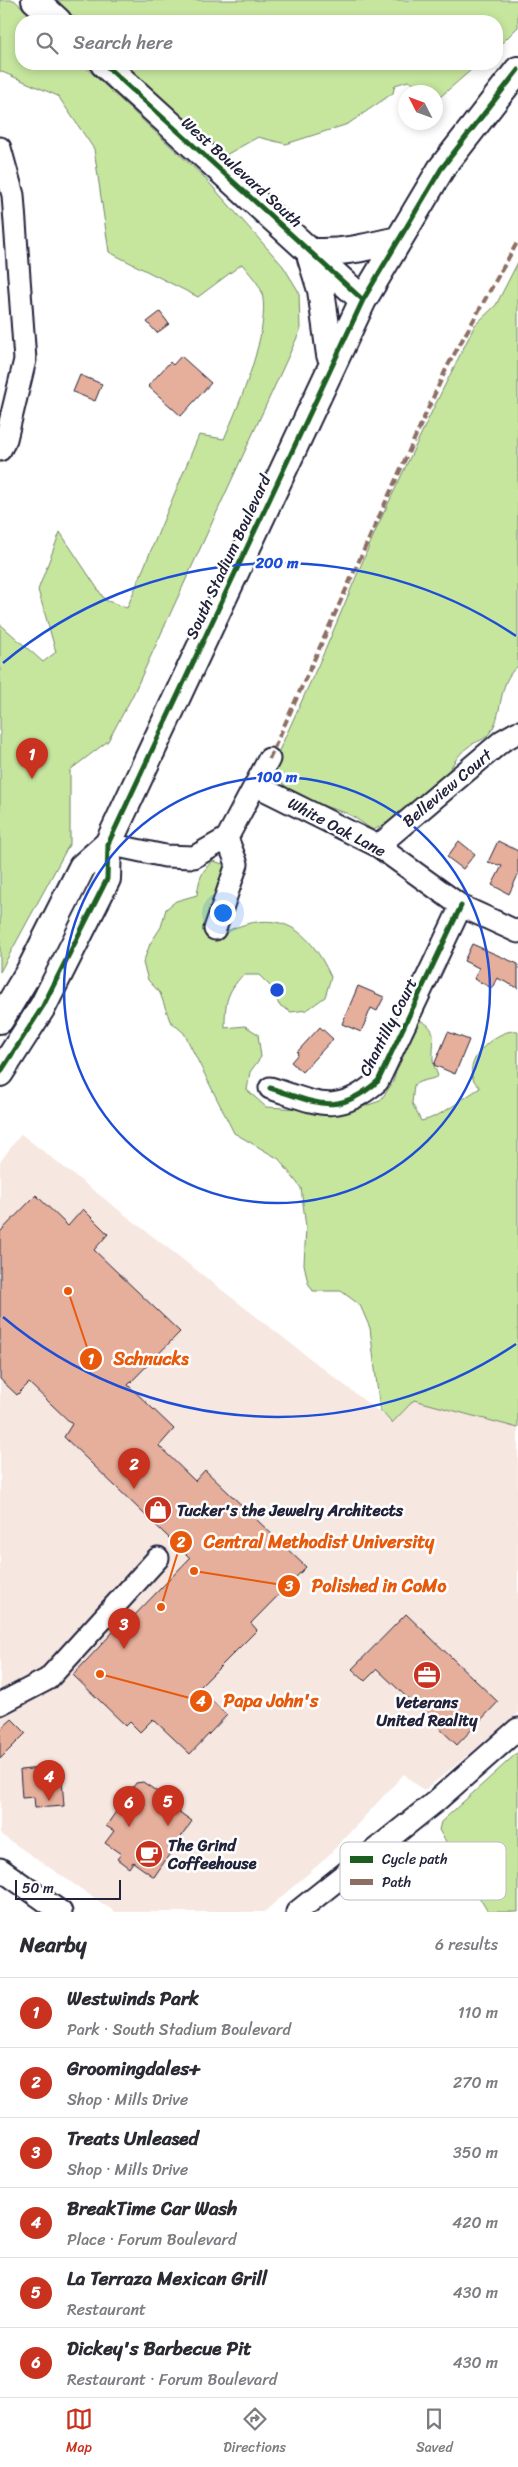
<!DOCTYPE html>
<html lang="en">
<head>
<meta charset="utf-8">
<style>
	body { margin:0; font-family:Sriracha,sans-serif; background:#f7f7f7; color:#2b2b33 }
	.compass { position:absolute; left:398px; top:85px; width:45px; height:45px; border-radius:50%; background:#fff; box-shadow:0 2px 8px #0003; rotate:312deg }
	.scale { position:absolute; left:15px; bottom:12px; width:106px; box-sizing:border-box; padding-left:5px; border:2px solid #22223b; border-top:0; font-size:14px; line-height:18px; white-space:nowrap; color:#22223b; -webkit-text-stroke:4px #fff; paint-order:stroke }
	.you { position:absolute; left:222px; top:912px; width:18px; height:18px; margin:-12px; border:4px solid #fff; border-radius:50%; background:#1a73e8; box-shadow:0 0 0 8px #1a73e833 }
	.badge { display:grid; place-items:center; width:32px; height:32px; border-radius:50%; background:#c8321e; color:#fff; font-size:16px; font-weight:700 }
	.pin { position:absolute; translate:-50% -41px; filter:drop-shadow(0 1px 2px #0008) }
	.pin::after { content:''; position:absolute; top:26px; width:18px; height:15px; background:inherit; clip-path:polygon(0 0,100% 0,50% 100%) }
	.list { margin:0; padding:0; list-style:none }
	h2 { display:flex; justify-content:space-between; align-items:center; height:65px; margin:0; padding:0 20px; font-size:21px }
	h2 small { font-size:16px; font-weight:400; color:#7c7c81 }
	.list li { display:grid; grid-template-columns:32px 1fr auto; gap:15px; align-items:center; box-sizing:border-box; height:70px; padding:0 20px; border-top:1px solid #e1e1e2 }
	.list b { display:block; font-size:19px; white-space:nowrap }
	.list p { margin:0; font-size:16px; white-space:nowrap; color:#7c7c81 }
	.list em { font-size:16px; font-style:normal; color:#7c7c81 }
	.icon { flex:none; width:28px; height:28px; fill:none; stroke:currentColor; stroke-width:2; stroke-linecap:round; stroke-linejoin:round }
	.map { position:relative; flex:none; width:518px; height:1912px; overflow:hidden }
	.search { position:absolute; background:#fff; box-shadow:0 2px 8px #0003; left:15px; right:15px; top:15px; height:55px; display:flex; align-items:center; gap:12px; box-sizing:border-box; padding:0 18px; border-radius:20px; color:#7c7c81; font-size:19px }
	.sheet { height:485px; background:#fff }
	nav { display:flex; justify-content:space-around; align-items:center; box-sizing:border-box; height:70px; border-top:1px solid #e1e1e2; background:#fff; font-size:14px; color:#7c7c81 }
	nav a { display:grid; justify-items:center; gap:2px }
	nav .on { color:#c8321e }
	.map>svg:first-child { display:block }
	.built { fill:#f7e7e1 }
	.green { fill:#c6e69e; stroke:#74846c }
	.building { fill:#e5af9b; stroke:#22223b }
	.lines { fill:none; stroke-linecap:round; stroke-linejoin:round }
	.minor-casing { stroke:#22223b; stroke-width:25 }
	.major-casing { stroke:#22223b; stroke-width:30 }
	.minor { stroke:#fff; stroke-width:21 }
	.major { stroke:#fff; stroke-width:26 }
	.quiet { stroke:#8d6e63; stroke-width:4; stroke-dasharray:8 4; stroke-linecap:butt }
	.cycleway-casing { stroke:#fff; stroke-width:8 }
	.cycleway { stroke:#1b5e20; stroke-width:5 }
	.ring { fill:none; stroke:#1d4ed8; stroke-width:2.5 }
	.labels { text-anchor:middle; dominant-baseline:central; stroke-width:5; stroke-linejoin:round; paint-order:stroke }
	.street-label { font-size:16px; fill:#22223b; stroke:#fff }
	.poi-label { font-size:16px; font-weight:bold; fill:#22223b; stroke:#fff; text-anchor:start }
	.key { fill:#fff; stroke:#bdbdc4; stroke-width:1 }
	.key-label { font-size:14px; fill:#22223b }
	.centre { fill:#1d4ed8; stroke:#fff; stroke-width:2.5 }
	.ring-label { font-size:15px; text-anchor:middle; font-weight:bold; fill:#1d4ed8; stroke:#fff; stroke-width:5; stroke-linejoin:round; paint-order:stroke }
	.leader { fill:none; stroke:#e8590c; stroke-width:2 }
	.callout-dot { fill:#e8590c; stroke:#fff; stroke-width:2 }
	.mark-label { font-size:15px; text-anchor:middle; font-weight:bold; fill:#fff }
	.callout-label { font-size:18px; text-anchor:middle; font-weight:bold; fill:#e8590c; stroke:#fff; stroke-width:5; stroke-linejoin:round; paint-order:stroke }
</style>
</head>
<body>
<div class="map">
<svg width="518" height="1912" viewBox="0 0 518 1912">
	<rect width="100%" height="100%" fill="#fff"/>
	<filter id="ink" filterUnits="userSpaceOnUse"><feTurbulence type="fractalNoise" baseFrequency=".02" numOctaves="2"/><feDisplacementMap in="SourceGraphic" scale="10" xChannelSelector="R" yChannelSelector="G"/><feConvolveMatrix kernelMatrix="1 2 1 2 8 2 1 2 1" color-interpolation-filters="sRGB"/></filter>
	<g filter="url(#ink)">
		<path class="built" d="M21,1134L392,1422L414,1400L518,1428V1714L424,1791L404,1774L325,1859L264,1912H115L0,1834V1162Z"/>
		<path class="green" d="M0,0H14L37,21H21V64H82L204,177L283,266L299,292L300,331L132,697L108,741L70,770V843L0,972V624L43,662L56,652L38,590L60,532L105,600L127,608L199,435L224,439C239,405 271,330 262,293C260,284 248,272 242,264L198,297L109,252L94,149L58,96L0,71Z
			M55,0H518V27L497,48V21H78Z
			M124,64H478L440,97L436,92H431L408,81L395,85L393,93L348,124L286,144L258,137L224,156Z
			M518,262V666C499,681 503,706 494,726C485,743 480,738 468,747C456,755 451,770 442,780C428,796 392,822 373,830C364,825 356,817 346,813C327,807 279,794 275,770C275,766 277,759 277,755L326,648L378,525L433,409L475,325L496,305Z
			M213,861L223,864L226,876L221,934C275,907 307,924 331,977L325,997L307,1010L291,1012L279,1005L272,988L259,975H243C226,993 225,1003 225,1028L245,1026L258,1034L261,1057L250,1072L247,1090L266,1107L338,1111L359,1108L380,1101L393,1082L399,1061L417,1019C440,1028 432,1040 433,1060C433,1065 436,1070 438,1076C430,1081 422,1079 414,1085L412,1103L421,1121C440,1118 463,1098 480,1088C479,1086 474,1082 473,1079C464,1058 498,1028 518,1031V1428L414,1400L392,1423L380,1410L370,1328L360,1305L341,1291H313L308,1283L304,1264L306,1227L301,1188L279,1159L234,1133L184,1033L170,1021L160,993L148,980L143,963L150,944L161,927L166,909L176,901L197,895C199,880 201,871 213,861Z
			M518,1752V1912H488L439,1830L441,1822Z"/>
		<path class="building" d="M160,312L169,324L157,333L147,322Z
			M181,356L211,383L181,416L148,386L170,362L173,365Z
			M80,375L102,384L95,401L73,392Z
			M459,841L475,854L463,869L447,857Z
			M498,841L518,851V875L509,894L492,885L502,866L488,862Z
			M472,944L518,964V988L497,978L492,988L474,979L479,968L464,961Z
			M358,986L384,997L377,1011L371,1008L361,1032L342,1024Z
			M320,1027L333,1039L302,1072L291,1062L298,1054L297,1052Z
			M448,1032L469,1040L455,1074L434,1065Z
			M36,1195L68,1226L83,1209L108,1234L94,1250L180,1332L128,1385L174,1429L159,1446L195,1481L205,1470L306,1567L251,1623L257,1630L199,1688L227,1715L190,1754L153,1719L140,1732L130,1722L126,1726L73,1675L127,1617L130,1620L190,1558L64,1437L72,1424L29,1383L17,1395L0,1379V1232Z
			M406,1614L498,1702L457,1745L377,1669L365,1681L352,1669Z
			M12,1719L26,1733L0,1759V1730Z
			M61,1766L64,1806L35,1808L34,1797L22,1798L20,1770Z
			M143,1782L171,1801L168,1804L192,1821L154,1877L133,1862L129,1868L117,1859L121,1854L105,1843L114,1831L106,1826L136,1783Z"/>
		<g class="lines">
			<defs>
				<path id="minor" d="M0,148L13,195L25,360L6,439L0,450
					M257,786L378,846L461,906L518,932
					M108,844L165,856L194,857L227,838
					M378,846L502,741L518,732
					M215,929L237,864L227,838L269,759
					M270,1088C317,1103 337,1117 378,1081L461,906
					M0,1704L48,1679L158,1558
					M0,1869L61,1912
					M297,1912L435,1802L518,1729"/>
				<path id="major" d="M35,0L58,21
					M104,64L363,300
					M334,360L330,355L321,290L311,258L316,252C343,253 367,247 393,241L397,242
					M0,1020L29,972L82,867L108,844
					M0,1073L43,1006L107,879L108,844L363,300L441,169L518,70"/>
			</defs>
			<use href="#minor" class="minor-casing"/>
			<use href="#major" class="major-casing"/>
			<use href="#minor" class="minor"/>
			<use href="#major" class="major"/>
			<path class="quiet" d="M269,759L447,367L518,241"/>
			<defs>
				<path id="cycleway" d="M104,64L363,300
					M0,1073L43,1006L107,879L108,844L363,300L441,169L518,70
					M270,1088C317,1103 337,1117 378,1081L461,906"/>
			</defs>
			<use href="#cycleway" class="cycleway-casing"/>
			<use href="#cycleway" class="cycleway"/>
		</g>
	</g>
	<g class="ring">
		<circle cx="277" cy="990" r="213"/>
		<path d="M516 1344A427 427 0 0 1 3 1317M3 663A427 427 0 0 1 516 636"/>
	</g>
	<defs>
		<symbol id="shop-disc" viewBox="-11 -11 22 22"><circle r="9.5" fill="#c8321e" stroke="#fff"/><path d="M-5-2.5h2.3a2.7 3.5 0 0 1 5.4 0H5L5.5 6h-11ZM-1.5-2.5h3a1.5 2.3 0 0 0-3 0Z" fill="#fff"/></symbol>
		<symbol id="office-disc" viewBox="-11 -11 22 22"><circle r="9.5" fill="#c8321e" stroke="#fff"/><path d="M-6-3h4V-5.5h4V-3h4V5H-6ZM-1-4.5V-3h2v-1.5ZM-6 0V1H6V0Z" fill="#fff"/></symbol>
		<symbol id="cafe-disc" viewBox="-11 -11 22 22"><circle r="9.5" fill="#c8321e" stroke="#fff"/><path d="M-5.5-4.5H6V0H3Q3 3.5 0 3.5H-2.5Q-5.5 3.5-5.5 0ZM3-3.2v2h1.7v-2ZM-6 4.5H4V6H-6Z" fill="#fff"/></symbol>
	</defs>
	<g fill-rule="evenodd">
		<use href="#shop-disc" x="142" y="1494" width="32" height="32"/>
		<use href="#office-disc" x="411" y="1659" width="32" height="32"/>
		<use href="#cafe-disc" x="133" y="1838" width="32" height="32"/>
	</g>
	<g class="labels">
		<g class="street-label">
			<text transform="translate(242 172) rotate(42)">West Boulevard South</text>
			<text transform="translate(228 557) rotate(-65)">South Stadium Boulevard</text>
			<text transform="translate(447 788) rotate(-40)">Belleview Court</text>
			<text transform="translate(337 827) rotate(28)">White Oak Lane</text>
			<text transform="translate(388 1027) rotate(-63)">Chantilly Court</text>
		</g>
		<g class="poi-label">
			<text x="177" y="1510">Tucker's the Jewelry Architects</text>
			<text x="427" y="1702" text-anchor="middle">Veterans<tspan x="427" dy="18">United Reality</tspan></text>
			<text x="168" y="1845">The Grind<tspan x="168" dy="18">Coffeehouse</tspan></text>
		</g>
	</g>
	<rect x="340" y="1842" width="166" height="58" rx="8" class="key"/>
	<rect x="350" y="1856" width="23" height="7" fill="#1b5e20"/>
	<rect x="350" y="1879" width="23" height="6" fill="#8d6e63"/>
	<g class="key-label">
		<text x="382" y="1864">Cycle path</text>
		<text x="382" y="1887">Path</text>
	</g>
	<circle cx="277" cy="990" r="8" class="centre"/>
	<g class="ring-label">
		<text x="277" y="568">200 m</text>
		<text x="277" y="782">100 m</text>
	</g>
	<path class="leader" d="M68 1291L91 1359M161 1607L181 1542M194 1571L289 1586M100 1674L201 1701"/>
	<g class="callout-dot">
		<circle cx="68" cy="1291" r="5"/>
		<circle cx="161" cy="1607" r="5"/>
		<circle cx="194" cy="1571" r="5"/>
		<circle cx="100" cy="1674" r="5"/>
		<circle cx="91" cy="1359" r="12"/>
		<circle cx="181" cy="1542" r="12"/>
		<circle cx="289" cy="1586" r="12"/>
		<circle cx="201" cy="1701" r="12"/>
	</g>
	<g class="mark-label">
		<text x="91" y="1364">1</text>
		<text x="181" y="1547">2</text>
		<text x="289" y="1591">3</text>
		<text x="201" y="1706">4</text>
	</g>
	<g class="callout-label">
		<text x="151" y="1365">Schnucks</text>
		<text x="319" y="1548">Central Methodist University</text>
		<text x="379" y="1592">Polished in CoMo</text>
		<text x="271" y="1707">Papa John's</text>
	</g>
</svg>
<svg class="compass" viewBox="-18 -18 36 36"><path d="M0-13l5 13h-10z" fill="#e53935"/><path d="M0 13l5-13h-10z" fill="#7c7c81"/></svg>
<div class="scale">50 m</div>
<div class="you"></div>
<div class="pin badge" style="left:32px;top:779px">1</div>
<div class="pin badge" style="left:134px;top:1489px">2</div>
<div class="pin badge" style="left:124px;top:1649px">3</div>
<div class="pin badge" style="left:49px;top:1801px">4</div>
<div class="pin badge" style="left:168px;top:1826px">5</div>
<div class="pin badge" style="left:129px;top:1827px">6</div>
<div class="search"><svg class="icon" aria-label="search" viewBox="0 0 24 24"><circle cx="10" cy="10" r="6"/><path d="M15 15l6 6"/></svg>Search here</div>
</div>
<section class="sheet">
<h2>Nearby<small>6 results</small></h2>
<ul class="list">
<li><span class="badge">1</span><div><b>Westwinds Park</b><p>Park · South Stadium Boulevard</p></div><em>110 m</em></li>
<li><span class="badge">2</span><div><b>Groomingdales+</b><p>Shop · Mills Drive</p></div><em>270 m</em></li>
<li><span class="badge">3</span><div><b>Treats Unleased</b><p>Shop · Mills Drive</p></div><em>350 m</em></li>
<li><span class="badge">4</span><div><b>BreakTime Car Wash</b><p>Place · Forum Boulevard</p></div><em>420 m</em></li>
<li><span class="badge">5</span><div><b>La Terraza Mexican Grill</b><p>Restaurant</p></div><em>430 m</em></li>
<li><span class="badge">6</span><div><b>Dickey's Barbecue Pit</b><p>Restaurant · Forum Boulevard</p></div><em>430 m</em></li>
</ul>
</section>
<nav>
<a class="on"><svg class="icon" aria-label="map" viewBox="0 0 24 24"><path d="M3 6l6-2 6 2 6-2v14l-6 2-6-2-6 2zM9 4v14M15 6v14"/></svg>Map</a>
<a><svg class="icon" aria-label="directions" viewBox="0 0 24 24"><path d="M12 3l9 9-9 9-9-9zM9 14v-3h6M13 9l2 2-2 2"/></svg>Directions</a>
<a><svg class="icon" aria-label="saved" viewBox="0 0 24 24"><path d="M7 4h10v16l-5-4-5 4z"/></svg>Saved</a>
</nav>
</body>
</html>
